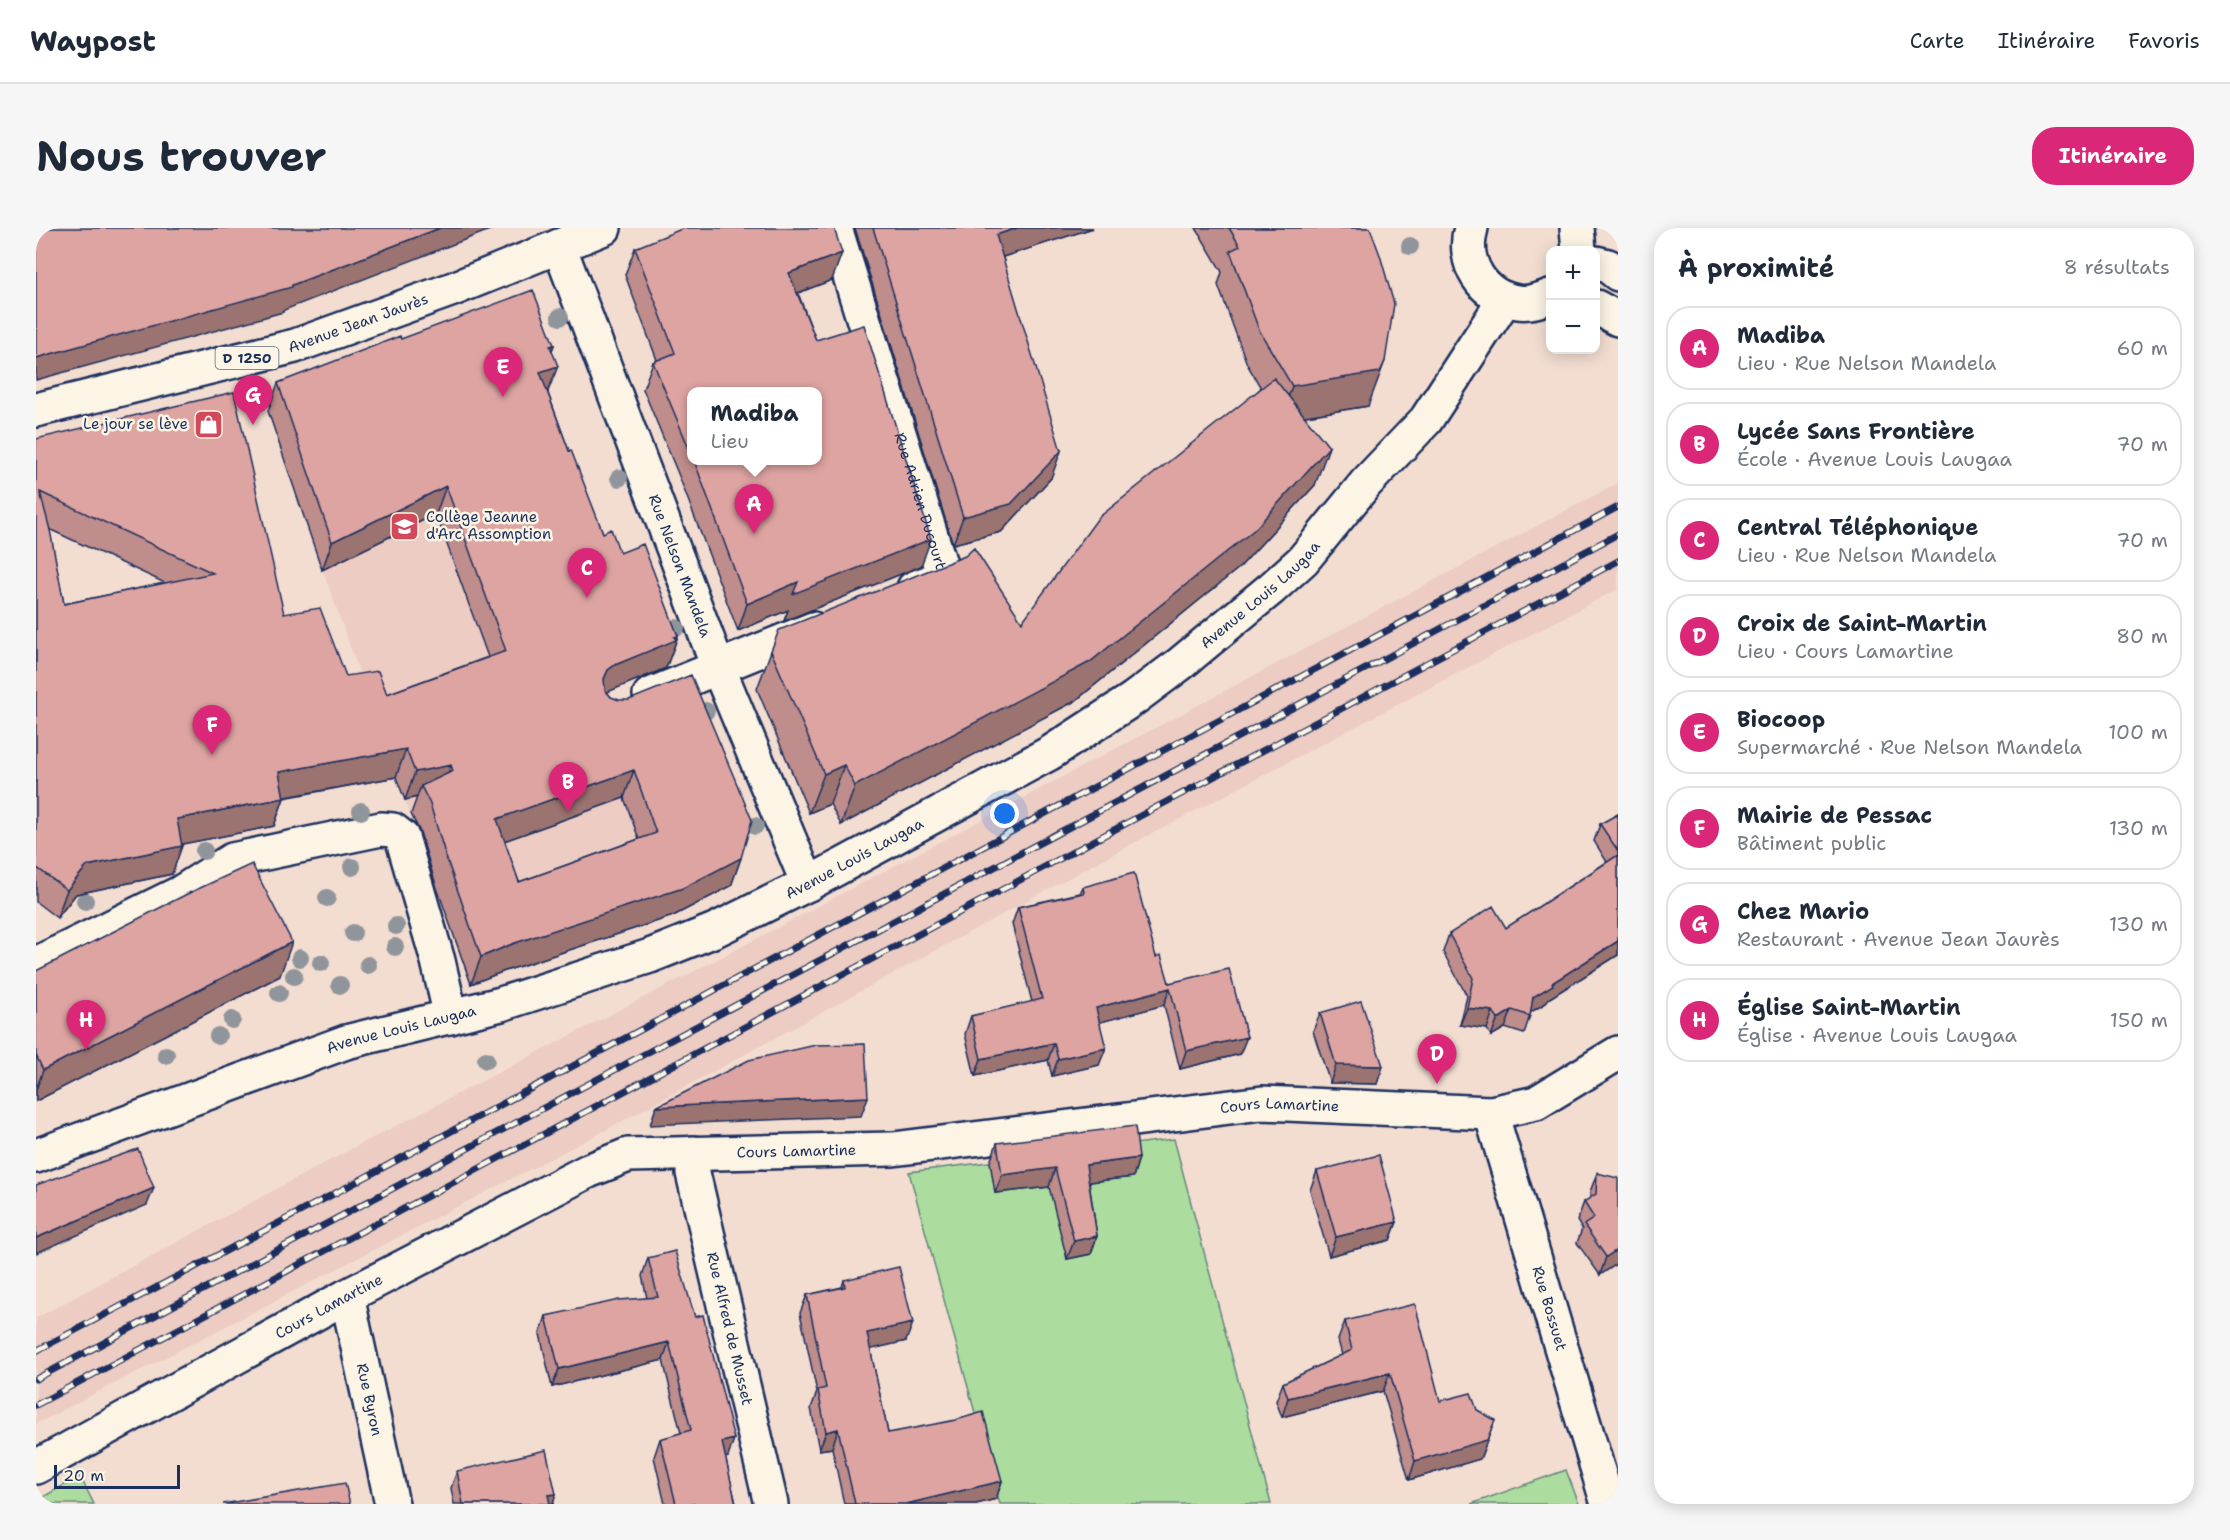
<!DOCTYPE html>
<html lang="fr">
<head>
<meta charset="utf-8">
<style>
	body { margin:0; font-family:"Shantell Sans",sans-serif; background:#f6f6f7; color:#1f2937 }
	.controls { position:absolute; right:18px; top:18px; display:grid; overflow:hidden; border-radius:12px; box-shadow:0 3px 15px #0003 }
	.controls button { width:54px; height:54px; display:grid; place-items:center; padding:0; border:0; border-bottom:2px solid #e0e1e3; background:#fff; color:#1f2937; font:30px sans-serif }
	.scale { position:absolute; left:18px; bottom:15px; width:126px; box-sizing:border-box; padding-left:6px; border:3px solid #1b2f5e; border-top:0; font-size:16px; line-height:21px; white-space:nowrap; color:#1b2f5e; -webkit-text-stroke:4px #fcf5e5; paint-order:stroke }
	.you { position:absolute; left:969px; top:586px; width:21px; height:21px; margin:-15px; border:4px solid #fff; border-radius:50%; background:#1a73e8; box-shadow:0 0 0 9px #1a73e833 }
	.badge { display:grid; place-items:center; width:39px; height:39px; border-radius:50%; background:#db2777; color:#fff; font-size:20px; font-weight:700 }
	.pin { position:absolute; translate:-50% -50px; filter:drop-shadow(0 2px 3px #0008) }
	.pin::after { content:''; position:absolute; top:32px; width:21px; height:18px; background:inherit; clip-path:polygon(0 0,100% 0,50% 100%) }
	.popup { position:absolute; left:651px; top:159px; width:135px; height:78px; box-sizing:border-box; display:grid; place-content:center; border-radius:12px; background:#fff; filter:drop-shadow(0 2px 4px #0005); font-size:20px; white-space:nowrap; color:#747a83 }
	.popup b { font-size:22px; color:#1f2937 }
	.popup::after { content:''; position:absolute; left:50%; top:100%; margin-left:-12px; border:12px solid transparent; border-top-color:#fff }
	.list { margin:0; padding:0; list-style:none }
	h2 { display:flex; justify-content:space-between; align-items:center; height:78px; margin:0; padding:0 24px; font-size:26px }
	h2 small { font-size:20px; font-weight:400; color:#747a83 }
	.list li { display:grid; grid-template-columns:39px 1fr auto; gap:18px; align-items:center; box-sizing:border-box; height:84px; margin:0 12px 12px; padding:0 12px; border:2px solid #e0e1e3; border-radius:24px }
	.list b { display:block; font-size:22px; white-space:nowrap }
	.list p { margin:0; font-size:20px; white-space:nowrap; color:#747a83 }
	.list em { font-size:20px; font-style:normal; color:#747a83 }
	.map { position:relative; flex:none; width:1582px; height:1276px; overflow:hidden; border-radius:24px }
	header { display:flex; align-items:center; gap:36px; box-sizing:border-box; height:84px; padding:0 30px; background:#fff; border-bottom:2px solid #e0e1e3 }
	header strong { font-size:28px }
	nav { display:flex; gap:33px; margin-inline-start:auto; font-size:21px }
	.intro { display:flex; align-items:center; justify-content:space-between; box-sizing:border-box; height:144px; padding:0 36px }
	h1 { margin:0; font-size:42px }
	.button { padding:15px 27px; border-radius:24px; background:#db2777; color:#fff; font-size:21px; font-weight:700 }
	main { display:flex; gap:36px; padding:0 36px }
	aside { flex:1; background:#fff; border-radius:24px; box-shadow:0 3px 15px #0003 }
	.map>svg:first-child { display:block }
	.built { fill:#edccc3 }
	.green { fill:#acdd9e; stroke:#64867e; stroke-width:1.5 }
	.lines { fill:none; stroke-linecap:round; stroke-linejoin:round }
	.minor-casing { stroke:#1b2f5e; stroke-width:38 }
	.major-casing { stroke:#1b2f5e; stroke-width:38 }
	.minor { stroke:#fcf5e5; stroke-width:33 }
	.major { stroke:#fcf5e5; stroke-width:33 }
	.rail-casing { stroke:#1b2f5e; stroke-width:7 }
	.rail { stroke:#fcf5e5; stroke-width:4.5; stroke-dasharray:14; stroke-linecap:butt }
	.tree { fill:#90959b }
	.wall { fill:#bf8d8b; stroke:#1b2f5e; stroke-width:1.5; fill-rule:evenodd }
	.shaded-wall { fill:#9b7371; stroke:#1b2f5e; stroke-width:1.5 }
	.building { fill:#dea4a2; stroke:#1b2f5e; stroke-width:1.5; fill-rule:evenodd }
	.labels { text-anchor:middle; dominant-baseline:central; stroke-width:5; stroke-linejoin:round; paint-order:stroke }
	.shield { fill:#fcf5e5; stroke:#5e6a86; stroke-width:1.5 }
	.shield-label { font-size:14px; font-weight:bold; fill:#1b2f5e }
	.street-label { font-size:15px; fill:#1b2f5e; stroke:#fcf5e5 }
	.poi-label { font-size:15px; fill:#1b2f5e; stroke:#fcf5e5; text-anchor:end }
</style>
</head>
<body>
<header>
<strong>Waypost</strong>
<nav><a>Carte</a><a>Itinéraire</a><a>Favoris</a></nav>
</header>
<div class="intro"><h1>Nous trouver</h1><a class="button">Itinéraire</a></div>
<main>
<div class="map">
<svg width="1582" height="1276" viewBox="0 0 1582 1276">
	<rect width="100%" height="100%" fill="#f3ddd1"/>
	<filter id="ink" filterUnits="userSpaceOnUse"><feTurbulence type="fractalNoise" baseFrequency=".0167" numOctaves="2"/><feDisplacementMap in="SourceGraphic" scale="12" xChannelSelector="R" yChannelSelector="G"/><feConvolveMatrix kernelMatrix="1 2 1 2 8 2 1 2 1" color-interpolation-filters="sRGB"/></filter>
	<g filter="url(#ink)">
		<path class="built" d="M354,136L533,473L706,620L695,658L637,688L466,744L435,756L263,276L236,181Z
			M1582,255V361L1077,626L570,902L0,1196V1090L296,931L703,720Z"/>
		<path class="green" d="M1138,911L1235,1276H964L873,944Z
			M1530,1242L1543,1276H1435Z
			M44,1248L58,1276H0V1273Z"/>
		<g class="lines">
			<defs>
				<g id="minor">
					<path id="s1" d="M799,0L908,349L878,360"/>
					<path id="s2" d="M523,18L682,439L772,656"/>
					<path d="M614,467L777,401"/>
					<path d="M0,736L144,665L196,632L345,601L357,602L366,609L402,733L415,789"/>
					<path id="s3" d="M1455,885L1572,1276"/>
					<path id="s4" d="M657,925V945L735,1276"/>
					<path id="s5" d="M0,928L310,814L465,776L614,728L679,702L772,656L1014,525L1097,471L1144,436L1236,360L1267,332L1330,255L1390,192L1469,71"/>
					<path id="s6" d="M311,1068L356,1276"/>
					<path id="s7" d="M0,1239L311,1068L552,943L592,927L857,921L1226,875L1455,885L1500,875L1582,825"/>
				</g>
				<g id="major">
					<path d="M1435,0C1425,34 1446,69 1482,74C1493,76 1504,72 1514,68"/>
					<path d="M1541,0L1543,22"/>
					<path d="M1560,35L1572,38L1582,46"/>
					<path d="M1560,79L1582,91"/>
					<path id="s8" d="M0,182L259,118L417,61L568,0"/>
				</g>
			</defs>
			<use href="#minor" class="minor-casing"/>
			<use href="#major" class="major-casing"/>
			<use href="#minor" class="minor"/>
			<use href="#major" class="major"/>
			<defs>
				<path id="rail" d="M0,1123L309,960L1582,279
					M0,1151L1582,306
					M0,1177L1582,333"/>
			</defs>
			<use href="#rail" class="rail-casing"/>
			<use href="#rail" class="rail"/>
		</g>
		<g class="tree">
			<circle cx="1374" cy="18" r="9"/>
			<circle cx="524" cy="89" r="9"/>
			<circle cx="583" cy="250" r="9"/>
			<circle cx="640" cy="400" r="9"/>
			<circle cx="670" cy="483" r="9"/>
			<circle cx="325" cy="583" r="9"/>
			<circle cx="719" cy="598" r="9"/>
			<circle cx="168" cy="623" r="9"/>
			<circle cx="316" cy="639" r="9"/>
			<circle cx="291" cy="670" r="9"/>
			<circle cx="49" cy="673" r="9"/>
			<circle cx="360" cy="698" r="9"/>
			<circle cx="317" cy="705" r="9"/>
			<circle cx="359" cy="719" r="9"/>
			<circle cx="264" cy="730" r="9"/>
			<circle cx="285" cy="735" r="9"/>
			<circle cx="332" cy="737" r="9"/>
			<circle cx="258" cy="748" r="9"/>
			<circle cx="304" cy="757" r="9"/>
			<circle cx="243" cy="765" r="9"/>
			<circle cx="196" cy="792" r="9"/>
			<circle cx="182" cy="808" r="9"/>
			<circle cx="130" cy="827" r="9"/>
			<circle cx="450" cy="832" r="9"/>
		</g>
		<path class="wall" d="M819,0H1057L967,29L1015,250L965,304L917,316Z
			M1160,0H1334L1332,178L1269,188L1279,257L1204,339L1039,473L805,597L794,576L773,585L721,461L735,423L986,394L1225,160L1211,136L1182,57L1186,44Z
			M599,20L796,52L762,65L780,112L885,338L748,393L752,382L702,403L643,248L607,161L617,134L621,132L589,47ZM655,164L781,232H655Z
			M365,111L518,117L516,122L512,165L533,223L567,305L584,325L642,408L630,440L571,464L705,630L695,658L637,688L466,744L435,756L400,657L384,604L375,586L381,569L369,572L360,549L248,570L238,598L146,616L136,646L40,666L21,690L0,674V211L248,386L310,448L351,466L452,429L400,286L286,342L232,183L242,155ZM13,301L129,355L28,376ZM588,570L603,611L483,654L468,613Z
			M1582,586V727L1512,771L1510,775L1495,784L1488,806L1469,800L1455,808L1451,801L1424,797L1431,768L1407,724L1413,706L1470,700L1571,634L1558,613L1564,596Z
			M1047,659L1120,729L1133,755L1204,826L1144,841L1128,777L1064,794L1063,837L1016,848L1012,832L939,848L929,806L935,788L996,774L976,696L982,679L1044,665Z
			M0,743L244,748L0,873Z
			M1284,785L1347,838L1341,856L1294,855L1277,803Z
			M961,915L1103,930L1097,949L1053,954L1061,1008L1055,1026L1031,1031L1013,959L959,965L954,934Z
			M1281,943L1361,994L1354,1012L1293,1028L1274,962Z
			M1561,945L1582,1035L1564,1047L1541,1015L1546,1001L1541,993L1548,974L1554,970V964Z
			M612,1030L692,1229H689L700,1276H629L618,1229L624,1211L645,1205L627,1132L516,1159L504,1106L510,1088L611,1070L606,1048Z
			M808,1052L870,1113L834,1121L852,1205L966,1253L960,1271L940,1276H808L796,1220L783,1222L775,1180L781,1164L764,1085L771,1067L806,1059Z
			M1309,1093L1404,1173L1441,1182L1459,1192L1444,1231L1373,1252L1347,1163L1246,1189L1240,1173L1247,1155L1306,1127L1302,1112Z
			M421,1243L520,1266L517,1276H418L415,1260Z"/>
		<path class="shaded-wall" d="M404,0H459L248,82L247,84L0,152V130L256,57Z
			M981,0H1057L951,34L960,7Z
			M806,25L796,52L743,72L753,45Z
			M518,117L509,142L522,138L511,166L494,172L514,118Z
			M1349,133L1332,178L1244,192L1256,158Z
			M1293,219L1279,257L1204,339L1039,473L805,597L819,558Z
			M1025,223L1015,250L965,304L917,316L927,289Z
			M410,258L400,286L286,342L296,314Z
			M895,311L885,338L748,393L752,382L702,403L711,376L762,354Z
			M642,408L630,440L569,465L568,451L572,442L579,437Z
			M370,521L360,549L233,572L243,544Z
			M415,537L405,565L385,558L381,569L369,572L379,544Z
			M808,537L794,576L773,585L788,546Z
			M598,542L588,570L451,619L461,591Z
			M248,570L238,598L131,619L141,591Z
			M146,618L136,646L40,666L21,690L31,662L51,638Z
			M705,630L695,658L637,688L466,744L435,756L445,729L476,716Z
			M1582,713V727L1512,771L1510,775L1490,787L1497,769L1516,755Z
			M256,714L244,748L0,873V862L7,842Z
			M1134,760L1128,777L1054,797L1060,780Z
			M1431,780L1457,783L1451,801L1424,797Z
			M1476,782L1469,800L1455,808L1462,791Z
			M1211,809L1204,826L1144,841L1150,823Z
			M1018,815L1012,832L939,848L945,831Z
			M1070,820L1063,837L1016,848L1022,831Z
			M1300,837L1347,838L1341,856L1294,855Z
			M832,869L825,888L614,897L620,879Z
			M1103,930L1097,949L1044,955L1050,937Z
			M1019,940L1013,959L959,965L966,947Z
			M118,960L111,977L0,1025V1010Z
			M1361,994L1354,1012L1293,1028L1300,1009Z
			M1061,1008L1055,1026L1031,1031L1038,1013Z
			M1582,1021V1035L1564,1047L1570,1029Z
			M877,1095L870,1113L824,1124L831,1105Z
			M633,1114L627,1132L516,1159L523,1141Z
			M1354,1145L1347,1163L1246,1189L1252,1170Z
			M1459,1192L1444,1231L1373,1252L1379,1233Z
			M802,1201L796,1220L783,1222L790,1204Z
			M698,1211L692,1229L679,1232L686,1214Z
			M966,1253L960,1271L940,1276H870Z
			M520,1266L517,1276H509L512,1267Z"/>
		<path class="building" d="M0,0H404L256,57V59L0,130Z
			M648,0H798L806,25L753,45L780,112L828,97L895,311L757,366L762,354L711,376L658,232H781V164H655V225L617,134L639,125L599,20Z
			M837,0H981L960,7L1025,223L975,276L927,289Z
			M1193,0H1334L1344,27L1358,76L1349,133L1344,144L1256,158L1223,102L1194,23L1204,18Z
			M497,62L518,117L514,118L522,138L504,144L533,223L535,222L567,305L575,301L584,325L607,316L642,408L638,409L640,412L579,437L572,442L568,451L569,462L575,469L583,472H593L655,447L716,592L705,630L647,660L476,716L445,729L410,629L394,576L385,558L417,543L415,537L379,544L370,521L243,544L248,570L141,591L146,618L51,638L31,662L0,639V211L198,164L248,386L284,380L310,448L342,443L351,466L470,423L410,258L296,314L242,155L364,108L365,111ZM4,264L177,345L28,376L14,302ZM598,542L620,605L483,654L461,591Z
			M1238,150L1293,219L1219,301L1054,434L819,558L808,537L788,546L735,423L743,402L929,328L938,320L986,394L1062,290Z
			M1582,586V623L1564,596Z
			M1582,627V713L1516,755L1517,757L1497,769L1494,788L1476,782L1462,791L1457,783L1431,780L1437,750L1413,706L1457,678L1470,700Z
			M216,636L256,714L7,842L0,827V743L151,666Z
			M1098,645L1120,729L1125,727L1133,755L1193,741L1211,809L1150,823L1134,760L1060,780L1070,820L1022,831L1018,815L945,831L935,788L1006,771L982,679L1048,665L1047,659Z
			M1325,773L1347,838L1300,837L1284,785Z
			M829,816L832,869L620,879L713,832L780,817Z
			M1099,898L1103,930L1050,937L1061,1008L1038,1013L1019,940L966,947L961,915Z
			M102,921L118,960L0,1010V957Z
			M1343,927L1361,994L1300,1009L1281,943Z
			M1561,945L1582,950V1021L1570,1029L1548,997L1558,990L1548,974L1560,966Z
			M639,1023L659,1089L667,1087L698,1211L686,1214L700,1276H640L624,1211L655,1202L633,1114L523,1141L510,1088L583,1072L622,1069L612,1030Z
			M863,1039L877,1095L831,1105L852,1205L920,1192L947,1184L966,1253L870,1276H819L802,1201L790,1204L782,1162L790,1160L771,1067L809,1059L808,1052Z
			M1379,1076L1404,1173L1435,1165L1441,1182L1459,1192L1451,1212L1379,1233L1354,1145L1252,1170L1247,1155L1316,1122L1309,1093Z
			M510,1222L520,1266L512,1267L514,1276H427L421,1243Z
			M309,1255L314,1276H187Z"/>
	</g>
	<defs>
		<symbol id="shop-square" viewBox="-11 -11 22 22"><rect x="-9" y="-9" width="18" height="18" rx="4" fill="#d1495b" stroke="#fcf5e5"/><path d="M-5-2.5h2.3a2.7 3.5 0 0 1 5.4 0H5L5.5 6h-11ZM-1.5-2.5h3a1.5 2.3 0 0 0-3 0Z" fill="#fff"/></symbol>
		<symbol id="school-square" viewBox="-11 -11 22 22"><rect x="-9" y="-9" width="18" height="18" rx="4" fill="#d1495b" stroke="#fcf5e5"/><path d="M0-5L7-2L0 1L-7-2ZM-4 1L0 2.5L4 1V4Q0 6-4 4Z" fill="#fff"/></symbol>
	</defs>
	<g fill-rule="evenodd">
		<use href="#shop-square" x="156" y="180" width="33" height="33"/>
		<use href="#school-square" x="352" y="282" width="33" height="33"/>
	</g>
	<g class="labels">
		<rect class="shield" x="179.5" y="119" width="63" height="22" rx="4.5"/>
		<g class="shield-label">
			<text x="211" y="130">D 1250</text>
		</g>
		<g class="street-label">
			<text stroke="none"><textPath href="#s8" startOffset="334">Avenue Jean Jaurès</textPath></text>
			<text stroke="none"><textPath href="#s1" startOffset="286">Rue Adrien Ducourt</textPath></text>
			<text stroke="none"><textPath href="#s2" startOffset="342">Rue Nelson Mandela</textPath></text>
			<text stroke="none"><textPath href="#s5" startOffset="1359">Avenue Louis Laugaa</textPath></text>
			<text stroke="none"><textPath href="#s5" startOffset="873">Avenue Louis Laugaa</textPath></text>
			<text stroke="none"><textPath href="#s5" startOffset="387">Avenue Louis Laugaa</textPath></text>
			<text stroke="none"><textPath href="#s7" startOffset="1324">Cours Lamartine</textPath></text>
			<text stroke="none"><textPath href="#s7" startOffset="838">Cours Lamartine</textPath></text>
			<text stroke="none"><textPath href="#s7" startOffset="334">Cours Lamartine</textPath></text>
			<text stroke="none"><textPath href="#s3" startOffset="204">Rue Bossuet</textPath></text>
			<text stroke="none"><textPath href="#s4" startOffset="180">Rue Alfred de Musset</textPath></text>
			<text stroke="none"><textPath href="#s6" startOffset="106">Rue Byron</textPath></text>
		</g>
		<g class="poi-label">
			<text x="152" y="196">Le jour se lève</text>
			<text x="390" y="289" text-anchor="start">Collège Jeanne<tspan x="390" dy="17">d'Arc Assomption</tspan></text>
		</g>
	</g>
</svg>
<div class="controls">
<button>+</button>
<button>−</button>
</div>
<div class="scale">20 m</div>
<div class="you"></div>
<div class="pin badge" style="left:718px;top:306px">A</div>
<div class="popup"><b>Madiba</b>Lieu</div>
<div class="pin badge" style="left:532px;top:584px">B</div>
<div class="pin badge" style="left:551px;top:370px">C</div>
<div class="pin badge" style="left:1401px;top:856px">D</div>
<div class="pin badge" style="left:467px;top:169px">E</div>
<div class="pin badge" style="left:176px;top:527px">F</div>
<div class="pin badge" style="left:217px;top:197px">G</div>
<div class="pin badge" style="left:50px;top:822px">H</div>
</div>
<aside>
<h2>À proximité<small>8 résultats</small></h2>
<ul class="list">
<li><span class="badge">A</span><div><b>Madiba</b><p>Lieu · Rue Nelson Mandela</p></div><em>60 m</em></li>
<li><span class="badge">B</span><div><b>Lycée Sans Frontière</b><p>École · Avenue Louis Laugaa</p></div><em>70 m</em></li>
<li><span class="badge">C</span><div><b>Central Téléphonique</b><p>Lieu · Rue Nelson Mandela</p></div><em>70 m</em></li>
<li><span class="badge">D</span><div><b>Croix de Saint-Martin</b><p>Lieu · Cours Lamartine</p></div><em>80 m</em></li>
<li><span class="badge">E</span><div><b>Biocoop</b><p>Supermarché · Rue Nelson Mandela</p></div><em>100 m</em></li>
<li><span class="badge">F</span><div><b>Mairie de Pessac</b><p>Bâtiment public</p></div><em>130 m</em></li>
<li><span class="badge">G</span><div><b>Chez Mario</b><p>Restaurant · Avenue Jean Jaurès</p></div><em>130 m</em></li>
<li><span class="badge">H</span><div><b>Église Saint-Martin</b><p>Église · Avenue Louis Laugaa</p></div><em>150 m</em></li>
</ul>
</aside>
</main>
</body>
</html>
